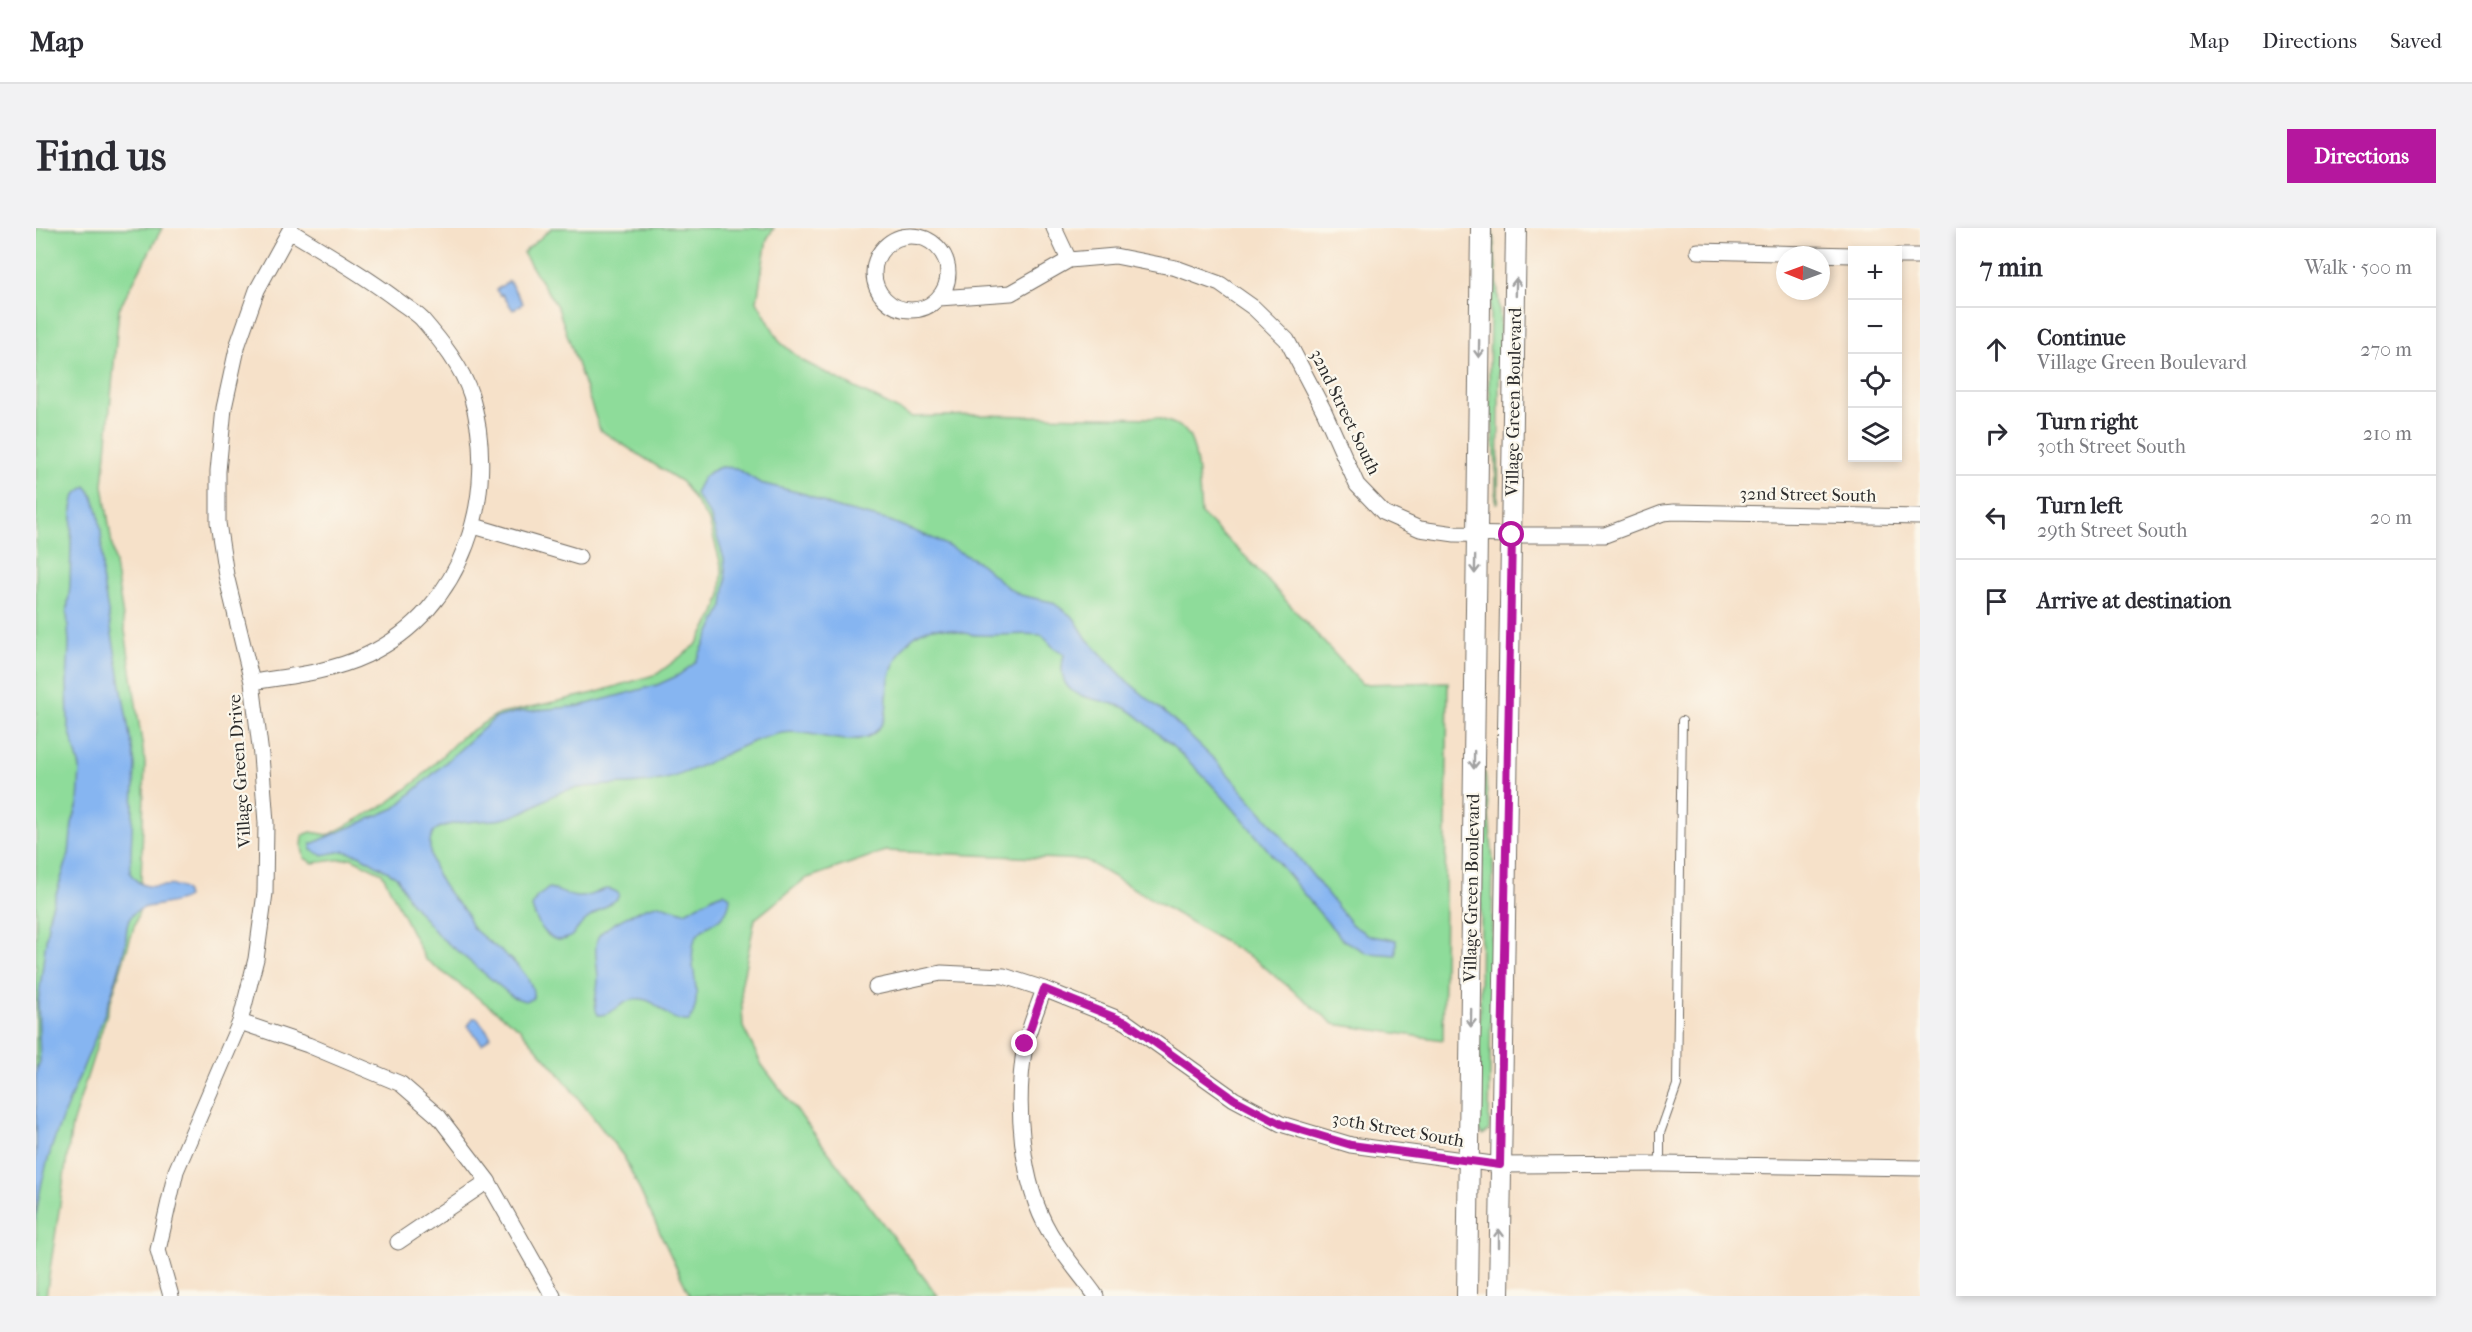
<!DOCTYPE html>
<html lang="en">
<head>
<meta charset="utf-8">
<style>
	body { margin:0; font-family:"IM FELL French Canon",serif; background:#f2f2f3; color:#2b2b33 }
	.controls { position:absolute; right:18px; top:18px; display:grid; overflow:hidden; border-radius:0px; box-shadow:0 3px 9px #0003 }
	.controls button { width:54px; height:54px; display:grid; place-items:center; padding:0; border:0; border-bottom:2px solid #e1e1e2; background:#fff; color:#2b2b33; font:30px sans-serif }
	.compass { position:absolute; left:1740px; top:18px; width:54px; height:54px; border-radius:50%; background:#fff; box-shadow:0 3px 9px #0003; rotate:271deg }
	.stop { position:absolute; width:18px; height:18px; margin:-14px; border:4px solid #b5179e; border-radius:50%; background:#fff }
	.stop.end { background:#b5179e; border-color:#fff; box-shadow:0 2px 6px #0008 }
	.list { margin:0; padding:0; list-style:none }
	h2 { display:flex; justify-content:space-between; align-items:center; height:78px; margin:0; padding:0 24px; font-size:26px }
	h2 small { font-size:20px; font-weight:400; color:#7c7c81 }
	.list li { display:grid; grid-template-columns:39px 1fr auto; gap:18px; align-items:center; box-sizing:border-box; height:84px; padding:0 24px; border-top:2px solid #e1e1e2 }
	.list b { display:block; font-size:22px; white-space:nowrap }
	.list p { margin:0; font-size:20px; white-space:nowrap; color:#7c7c81 }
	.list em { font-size:20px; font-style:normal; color:#7c7c81 }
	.icon { flex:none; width:33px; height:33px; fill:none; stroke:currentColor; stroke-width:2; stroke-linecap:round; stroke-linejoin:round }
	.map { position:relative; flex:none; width:1884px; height:1068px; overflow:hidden; border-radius:0px }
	header { display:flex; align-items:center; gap:36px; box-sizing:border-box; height:84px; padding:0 30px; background:#fff; border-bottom:2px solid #e1e1e2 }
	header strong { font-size:28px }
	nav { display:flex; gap:33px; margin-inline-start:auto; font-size:21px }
	.intro { display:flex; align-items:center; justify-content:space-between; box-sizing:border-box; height:144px; padding:0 36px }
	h1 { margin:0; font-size:42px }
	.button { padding:15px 27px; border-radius:0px; background:#b5179e; color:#fff; font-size:21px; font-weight:700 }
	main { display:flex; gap:36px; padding:0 36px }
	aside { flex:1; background:#fff; border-radius:0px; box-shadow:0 3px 9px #0003 }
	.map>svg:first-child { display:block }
	.green { fill:#8edc9a; stroke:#5c8462; stroke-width:1.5 }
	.water { fill:#86b5f1; stroke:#58708e; stroke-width:1.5 }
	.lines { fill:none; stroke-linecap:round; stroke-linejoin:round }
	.service-casing { stroke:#726b62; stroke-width:10 }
	.minor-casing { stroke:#726b62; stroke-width:17 }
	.tertiary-casing { stroke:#726b62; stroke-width:22 }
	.service { stroke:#fff; stroke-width:8 }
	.minor { stroke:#fff; stroke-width:15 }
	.tertiary { stroke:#fff; stroke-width:20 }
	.oneway { stroke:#a0a0a0 }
	.route { stroke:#b5179e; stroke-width:8 }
	.labels { text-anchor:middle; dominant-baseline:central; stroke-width:4.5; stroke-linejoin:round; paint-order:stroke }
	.street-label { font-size:18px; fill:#2b2b2b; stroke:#fbf7ec }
</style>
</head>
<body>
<header>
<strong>Map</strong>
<nav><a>Map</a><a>Directions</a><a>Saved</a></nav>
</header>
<div class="intro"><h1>Find us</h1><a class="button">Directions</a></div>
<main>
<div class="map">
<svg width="1884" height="1068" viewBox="0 0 1884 1068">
	<rect width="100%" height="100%" fill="#fbf7ec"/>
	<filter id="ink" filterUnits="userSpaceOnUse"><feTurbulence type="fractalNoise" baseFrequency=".0167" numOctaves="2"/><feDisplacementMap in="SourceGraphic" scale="12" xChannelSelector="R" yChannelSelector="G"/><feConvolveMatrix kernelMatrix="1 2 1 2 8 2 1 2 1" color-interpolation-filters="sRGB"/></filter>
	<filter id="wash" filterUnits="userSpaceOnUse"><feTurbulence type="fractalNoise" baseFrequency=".008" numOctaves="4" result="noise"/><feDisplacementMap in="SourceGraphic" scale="24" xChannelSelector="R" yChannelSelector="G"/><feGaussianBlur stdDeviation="1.35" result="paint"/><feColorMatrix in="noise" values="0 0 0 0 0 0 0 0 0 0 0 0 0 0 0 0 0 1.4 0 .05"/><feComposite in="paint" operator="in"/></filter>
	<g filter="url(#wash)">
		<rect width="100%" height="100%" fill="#f6e1c9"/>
		<path class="green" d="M0,0H126L83,81L67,257L109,535L104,680L36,897L10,1068H0Z
			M516,0H738L731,11L721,73L744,114L767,133L876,189L938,187L1122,190C1132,194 1145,196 1151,205C1163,220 1163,266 1165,286L1211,330L1326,456L1412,454L1407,812L1298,796L1221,733L1049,632L849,623L769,651L719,691L705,759L707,799L726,837L902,1068H654L588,929L521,843L483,800L389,731L346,645L315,630L277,635L268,630L266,619L267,607L275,604L293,607L352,575L382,552L424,510L460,487L558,465L621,446L660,417L679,385L685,366L686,341L673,293L646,254L564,202L522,80L487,25Z
			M1455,5H1457L1464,90L1462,275H1460V236L1453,155Z
			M1447,544L1449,545L1457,633L1453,902L1447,907L1442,902Z"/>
		<path class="water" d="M473,53L487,75L477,82L466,66L464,67L460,62Z
			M685,239L700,240L724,255L769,266L798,279L854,293L898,311L941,333L970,358L984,367L1016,374L1038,390L1051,411L1091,453L1137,492L1183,536L1235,595L1316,697L1334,708L1360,712V727L1331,725L1307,712C1245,643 1193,564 1121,505C1111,497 1100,485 1089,480C1059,467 1016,475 1028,426L1016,418L1006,407C984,405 963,408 942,407C928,407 911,398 897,400C871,404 856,434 852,457C850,468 852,479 849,489C847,497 839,506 831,509C802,519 775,500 746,505C709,512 676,536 640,548C608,559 570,554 536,561C510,566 494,586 466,591C451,594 403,592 397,605C387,624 403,653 415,668C419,674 426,679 430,685C433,691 433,696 438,701C456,719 501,743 497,771L489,773L477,769L403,708L373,672L361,649L323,627L308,623L286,627L275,622V616L359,580L459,490L482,484L544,478L621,457L641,448L659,435L687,378L690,353L688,331L674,287L659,266C665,251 669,244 685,239Z
			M50,258C67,276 67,325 66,349L99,537L94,645C111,671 132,649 149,662L151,669C136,679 104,675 96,687C89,696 91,708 89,718C86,734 80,751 75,767C51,842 7,912 0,992V842L4,834L2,775L13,688L33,626L36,595L42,576L44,540L32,497L31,455L33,416L31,384L34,357L36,280L39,267Z
			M513,660C522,662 533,669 542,669C558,671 568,653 583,666L581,671C571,678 560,684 550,692C544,696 540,705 534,709C514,721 500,694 496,679L500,670Z
			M688,665L694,669C693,698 664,693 658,714C651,740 670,768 653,793C631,795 625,774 606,771C588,768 578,788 562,787C556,776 562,763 562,751C562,738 557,721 562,709C568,698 611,677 623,677C632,678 640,683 649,684L681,667Z
			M437,790H441L455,808L446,816L432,798Z"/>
	</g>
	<g filter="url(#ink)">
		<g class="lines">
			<defs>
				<path id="service" d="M1624,936V905L1641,857L1646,493"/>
				<path id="minor" d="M1018,0L1033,32
					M838 45a37 37 0 1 1 74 0a37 37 0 1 1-74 0Z
					M1662,23L1816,27
					M1862,28H1884
					M903,70L975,65L1033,32L1079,28L1140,40L1184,56L1218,80L1251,112L1288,183L1321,257L1348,285L1384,301L1419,306L1476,307H1569L1627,285L1638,284L1884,289
					M438,298L543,329
					M216,454C255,448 295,444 331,427C428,381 464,266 435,167C426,139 405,113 386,91C379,84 369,78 361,72C327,46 290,25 254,3
					M840,759L905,745L968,748L1008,761L1090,794L1198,871L1245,896L1315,917L1464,937L1624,936L1884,940
					M1008,761C1002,779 993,799 989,818C979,874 984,955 1014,1005C1027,1027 1045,1047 1060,1068
					M204,794L272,817L365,856L403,889L452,953L517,1068
					M362,1014L452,953
					M135,1068L122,1022L140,943L204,794L220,731L229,665L230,595L225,527L216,454L190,347L182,295V243L188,180L202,116L221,62L255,0"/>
				<path id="tertiary" d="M1431,1068L1445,0
					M1463,1068L1480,0"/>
			</defs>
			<use href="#service" class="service-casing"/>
			<use href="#minor" class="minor-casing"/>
			<use href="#tertiary" class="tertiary-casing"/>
			<use href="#service" class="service"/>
			<use href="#minor" class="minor"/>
			<use href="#tertiary" class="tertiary"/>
		</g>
		<defs><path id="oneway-shaft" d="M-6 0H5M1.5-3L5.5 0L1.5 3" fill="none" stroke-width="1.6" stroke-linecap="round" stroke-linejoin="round" transform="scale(1.5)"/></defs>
		<g class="oneway">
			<use href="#oneway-shaft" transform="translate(1480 59) rotate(-89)"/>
			<use href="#oneway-shaft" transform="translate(1443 121) rotate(91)"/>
			<use href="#oneway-shaft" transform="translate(1439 337) rotate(91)"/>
			<use href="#oneway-shaft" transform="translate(1438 532) rotate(91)"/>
			<use href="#oneway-shaft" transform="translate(1435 790) rotate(91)"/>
			<use href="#oneway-shaft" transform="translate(1463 1010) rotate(-90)"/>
		</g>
	</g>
	<g class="lines" filter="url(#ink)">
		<path class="route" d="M989,816L1008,761L1090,794L1198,871L1245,896L1315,917L1464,937L1476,307"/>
	</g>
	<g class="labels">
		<g class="street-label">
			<text transform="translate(1478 174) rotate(-89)">Village Green Boulevard</text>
			<text transform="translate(1309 184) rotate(64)">32nd Street South</text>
			<text transform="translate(1772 267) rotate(1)">32nd Street South</text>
			<text transform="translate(204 543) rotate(-94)">Village Green Drive</text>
			<text transform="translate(1436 660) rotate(-89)">Village Green Boulevard</text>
			<text transform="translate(1362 902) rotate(10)">30th Street South</text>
		</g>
	</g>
</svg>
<div class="controls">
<button>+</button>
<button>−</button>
<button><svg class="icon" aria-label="locate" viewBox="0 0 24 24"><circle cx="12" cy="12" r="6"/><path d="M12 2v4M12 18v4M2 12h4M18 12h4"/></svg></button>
<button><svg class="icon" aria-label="layers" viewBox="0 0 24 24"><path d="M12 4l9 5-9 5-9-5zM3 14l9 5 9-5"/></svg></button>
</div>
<svg class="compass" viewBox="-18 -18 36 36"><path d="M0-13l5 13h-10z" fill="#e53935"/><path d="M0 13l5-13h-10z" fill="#7c7c81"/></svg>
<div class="stop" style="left:1476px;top:307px"></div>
<div class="stop end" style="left:989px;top:816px"></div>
</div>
<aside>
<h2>7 min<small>Walk · 500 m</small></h2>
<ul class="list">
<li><svg class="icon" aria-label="ahead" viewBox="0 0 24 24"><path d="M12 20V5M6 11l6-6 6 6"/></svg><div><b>Continue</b><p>Village Green Boulevard</p></div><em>270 m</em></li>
<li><svg class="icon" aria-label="right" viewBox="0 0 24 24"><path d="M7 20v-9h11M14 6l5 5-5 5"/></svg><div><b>Turn right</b><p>30th Street South</p></div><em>210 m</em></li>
<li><svg class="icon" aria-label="left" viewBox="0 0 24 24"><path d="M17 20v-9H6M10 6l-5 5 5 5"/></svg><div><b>Turn left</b><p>29th Street South</p></div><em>20 m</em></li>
<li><svg class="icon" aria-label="arrive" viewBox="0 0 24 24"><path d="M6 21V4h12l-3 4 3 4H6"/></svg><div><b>Arrive at destination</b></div></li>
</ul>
</aside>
</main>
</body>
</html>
